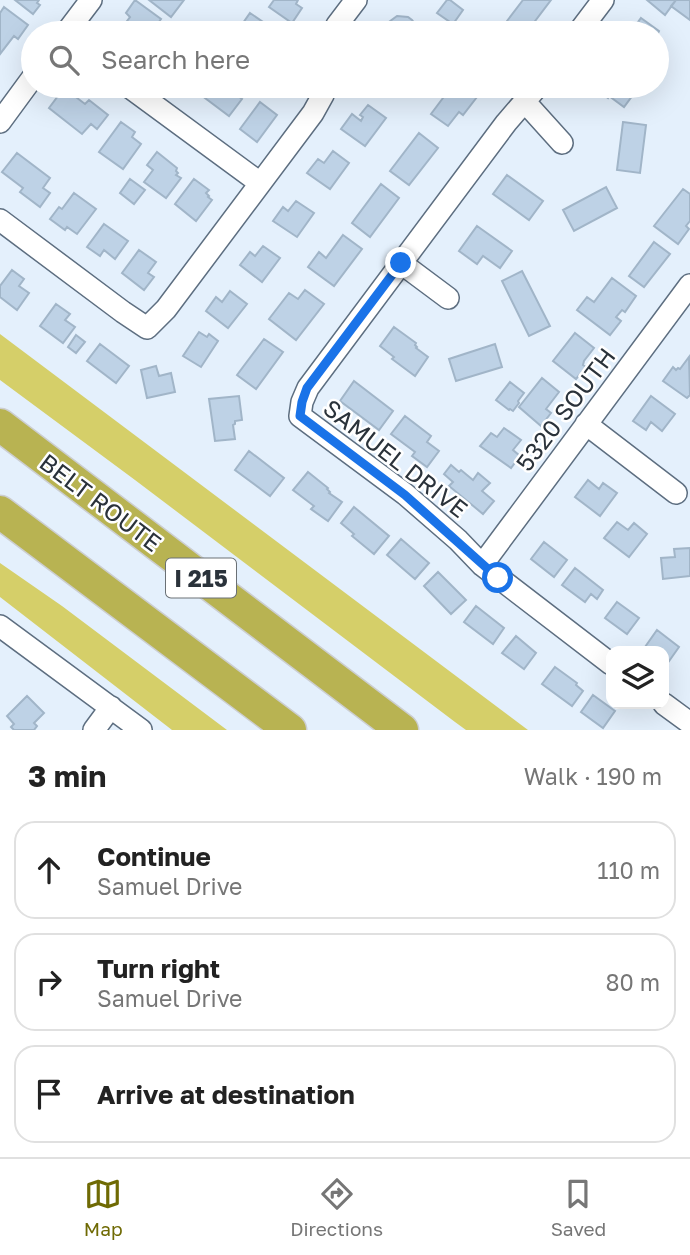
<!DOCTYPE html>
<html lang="en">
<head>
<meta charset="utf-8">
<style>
	body { margin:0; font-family:"Golos Text",sans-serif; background:#f6f6f6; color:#222 }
	.controls { position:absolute; right:21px; bottom:21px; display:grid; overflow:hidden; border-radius:14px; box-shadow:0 7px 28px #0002 }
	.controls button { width:63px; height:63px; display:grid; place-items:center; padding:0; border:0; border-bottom:2px solid #e0e0e0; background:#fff; color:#222; font:35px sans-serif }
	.stop { position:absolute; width:21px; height:21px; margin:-16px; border:5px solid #1a73e8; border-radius:50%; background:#fff }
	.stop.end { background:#1a73e8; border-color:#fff; box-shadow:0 2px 7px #0008 }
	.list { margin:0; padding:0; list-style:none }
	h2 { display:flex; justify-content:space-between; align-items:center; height:91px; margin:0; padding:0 28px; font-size:30px }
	h2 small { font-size:23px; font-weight:400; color:#767676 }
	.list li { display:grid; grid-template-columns:46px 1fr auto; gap:21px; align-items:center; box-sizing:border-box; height:98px; margin:0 14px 14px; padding:0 14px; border:2px solid #e0e0e0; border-radius:21px }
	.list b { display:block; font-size:26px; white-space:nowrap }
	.list p { margin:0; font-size:23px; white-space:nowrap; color:#767676 }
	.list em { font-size:23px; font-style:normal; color:#767676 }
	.icon { flex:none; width:38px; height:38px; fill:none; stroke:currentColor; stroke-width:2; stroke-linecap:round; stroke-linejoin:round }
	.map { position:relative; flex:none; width:690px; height:730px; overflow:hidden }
	.search { position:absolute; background:#fff; box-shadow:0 7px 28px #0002; left:21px; right:21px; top:21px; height:77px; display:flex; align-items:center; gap:18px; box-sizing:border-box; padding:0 24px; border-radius:38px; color:#767676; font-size:26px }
	.sheet { height:427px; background:#fff }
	nav { display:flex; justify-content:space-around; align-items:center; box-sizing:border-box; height:98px; border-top:2px solid #e0e0e0; background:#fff; font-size:19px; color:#767676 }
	nav a { display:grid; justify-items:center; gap:4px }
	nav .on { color:#6f6a04 }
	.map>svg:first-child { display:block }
	.green { fill:#d5cf69 }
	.building { fill:#bed2e6; stroke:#a1b5c8; stroke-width:2 }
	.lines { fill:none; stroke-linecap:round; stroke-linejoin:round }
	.minor-casing { stroke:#5d6e80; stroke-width:24 }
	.highway-casing { stroke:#ccced0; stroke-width:35 }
	.minor { stroke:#fff; stroke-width:21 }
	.highway { stroke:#b8b352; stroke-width:32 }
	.route { stroke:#1a73e8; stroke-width:9 }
	.labels { text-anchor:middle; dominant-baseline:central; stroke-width:5; stroke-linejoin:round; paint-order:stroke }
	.shield { fill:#fff; stroke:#6a7075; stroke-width:2 }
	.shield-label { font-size:23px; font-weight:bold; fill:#2a323a }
	.street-label { font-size:24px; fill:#2a323a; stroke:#fff }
</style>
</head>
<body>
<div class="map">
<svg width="690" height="730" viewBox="0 0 690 730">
	<rect width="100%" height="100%" fill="#e4f0fc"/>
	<path class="green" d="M0,334L528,730H466L455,722L135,480L0,380Z
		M0,563L62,606L227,730H172L0,597Z"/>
	<path class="building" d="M15,0H39L37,3L40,5L33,14Z
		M135,0L161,19L151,33H118L130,17L126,13Z
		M149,0H184L171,17Z
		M274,0H298L296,4L302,8L292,23L269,7Z
		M447,0H450L463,10L453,24L437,13Z
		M523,0H551L526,33H523L507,21Z
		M647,0H676L665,15Z
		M676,0H690V20L671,6Z
		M4,7L28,25L18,39L14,36L0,54V13Z
		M250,13L279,33H236Z
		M397,16L408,17L412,20L415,24L417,33H386L387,26L389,22Z
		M641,18L659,31L657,35V33H630Z
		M207,86H220L224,89L226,87L242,99L229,116L201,95Z
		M452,86H462L477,97L463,115L459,112L448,126L431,114Z
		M591,86H636L638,88L624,107L609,96L608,98Z
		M64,88L85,104L89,100L108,115L97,129L91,124L82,134L49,108Z
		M260,102L277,115L257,142L240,129Z
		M368,105L386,118L365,146L341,129L352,114L361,121L363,117L360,115Z
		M121,122L135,132L132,137L141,144L123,169L99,152Z
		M623,122L646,125L640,173L617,170Z
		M419,133L438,148L409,185L390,171Z
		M333,151L349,163L330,189L307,173L318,159L324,163Z
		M157,152L177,168L176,171L178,173L176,175L181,178L166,198L144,182L153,170L147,165Z
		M17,153L50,178L43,188L50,193L40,207L20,192L23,188L2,172Z
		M507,175L543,201L529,220L493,194Z
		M130,179L145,190L134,204L120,193Z
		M194,179L209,190L206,193L209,196L208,197L212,200L196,221L175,204Z
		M381,184L399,198L370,237L352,223Z
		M606,187L617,208L574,231L563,210Z
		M683,189L690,194V221L686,226L689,229L678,244L654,226Z
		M74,193L96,209L77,234L67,227L65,230L50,219L59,207L62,209Z
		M296,201L314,213L297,237L273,221L283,207L288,211Z
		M104,224L128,241L115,259L104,250L100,256L87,247Z
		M477,226L512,251L500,268L483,256L477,264L459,251Z
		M343,235L362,249L334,286L308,267L319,252L326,258Z
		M654,242L670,254L644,287L629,276Z
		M263,246L280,258L262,282L240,265L250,252L255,256Z
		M139,250L156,262L148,273L154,277L144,290L122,273Z
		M12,270L24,279L19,286L29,293L17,310L0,297V286Z
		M522,271L550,326L529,336L502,281Z
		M612,278L636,296L625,312L622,310L616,317L621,321L610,335L577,310L587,297L594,302Z
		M305,290L324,304L296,340L269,319L289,293L298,299Z
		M230,291L247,304L228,328L206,311L216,297L222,302Z
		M56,304L70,314L65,320L75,327L63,343L40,326Z
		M394,327L416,343L415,345L417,347L416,348L428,357L415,376L392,359L394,357L380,346Z
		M199,332L207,337L209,334L218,341L201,367L183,356Z
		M575,333L594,348L584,361L583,365L586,367L576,379L553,361Z
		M76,335L85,342L76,353L68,347Z
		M264,339L283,352L256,389L237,375Z
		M100,344L129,366L116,383L87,361Z
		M495,344L502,367L456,381L449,359Z
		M689,357L690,395L687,398L663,381L673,367L676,370L678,368L680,369Z
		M156,366L159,376L171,373L175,392L147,398L141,370Z
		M542,378L559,392L546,409L551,413L541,426L519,407Z
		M354,381L393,411L379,430L340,401Z
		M510,382L524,393L518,401L519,403L513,411L510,409L509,410L496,400Z
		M239,396L242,420L235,421V424L233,425L235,439L215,441L209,399Z
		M651,396L675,414L662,431L651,422L646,430L633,421Z
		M405,416L431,436L427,442L439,451L427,467L412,456L415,452L391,434Z
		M504,428L521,440L513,450L520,456L511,468L480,446L491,433L497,437Z
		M249,451L284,478L270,496L235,470Z
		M451,465L459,472L461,470L473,480L478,473L490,483L482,491L494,501L483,514L449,486L453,482L444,474Z
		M308,472L328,488L327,489L330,492L329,493L342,502L328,521L311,509L314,506L293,490Z
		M588,480L599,489L603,483L617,493L600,516L575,497Z
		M354,507L389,536L374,554L352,536L354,534L341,523Z
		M617,522L628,530L634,523L647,534L629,557L604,538Z
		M401,539L429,563L415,579L387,555Z
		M544,542L567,560L554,577L531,559Z
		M690,548V576L663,579L661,558L675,557L674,549Z
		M575,568L603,590L597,599L591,594L585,602L562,585Z
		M438,572L466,600L451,614L424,586Z
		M617,602L639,618L627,634L605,618Z
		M476,606L504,628L493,644L464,622Z
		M657,630L679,647L667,664L664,661V651H650L645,647Z
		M516,636L536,653L524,669L502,653Z
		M555,667L577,683L576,685L583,691L572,706L542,684Z
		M593,695L615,711L603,728L581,712Z
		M27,696L44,713L34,723L37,726L34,730H14L11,727L14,724L7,716Z"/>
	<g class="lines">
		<defs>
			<path id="minor" d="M66,33L91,0
				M333,33L337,25L356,0
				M578,33L603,0
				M128,86L260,183
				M538,86L506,123L308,388L302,402L300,416L405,494L458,540L482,565L611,664
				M525,102L562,143
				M0,122L33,77
				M0,220L123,312L147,328L166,309L313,113L323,95L325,86
				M401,263L448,298
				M586,424L676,493
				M482,565L690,285
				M0,626L141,730
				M664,704L690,723
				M94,730L111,707"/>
			<path id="highway" d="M0,425L402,730
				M0,512L290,730"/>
		</defs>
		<use href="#minor" class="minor-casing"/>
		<use href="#highway" class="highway-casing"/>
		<use href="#minor" class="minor"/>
		<use href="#highway" class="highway"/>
	</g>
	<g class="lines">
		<path class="route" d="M401,263L307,388L302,402L300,416L405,495L498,578"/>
	</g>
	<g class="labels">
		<rect class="shield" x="166" y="558.5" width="70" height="39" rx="5"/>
		<g class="shield-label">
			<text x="201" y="578">I 215</text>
		</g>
		<g class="street-label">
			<text transform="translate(565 409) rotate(-53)">5320 SOUTH</text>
			<text transform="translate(396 458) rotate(38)">SAMUEL DRIVE</text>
			<text transform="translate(101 502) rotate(37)">BELT ROUTE</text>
		</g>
	</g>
</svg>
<div class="controls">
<button><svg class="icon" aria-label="layers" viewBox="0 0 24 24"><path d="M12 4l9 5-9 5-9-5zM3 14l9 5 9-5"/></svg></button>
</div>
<div class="stop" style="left:498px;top:578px"></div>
<div class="stop end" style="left:401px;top:263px"></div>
<div class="search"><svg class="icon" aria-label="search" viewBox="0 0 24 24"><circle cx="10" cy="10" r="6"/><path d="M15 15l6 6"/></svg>Search here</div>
</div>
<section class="sheet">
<h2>3 min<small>Walk · 190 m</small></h2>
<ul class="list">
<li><svg class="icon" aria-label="ahead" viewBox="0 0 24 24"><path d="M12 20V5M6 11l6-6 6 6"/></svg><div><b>Continue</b><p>Samuel Drive</p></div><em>110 m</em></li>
<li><svg class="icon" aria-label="right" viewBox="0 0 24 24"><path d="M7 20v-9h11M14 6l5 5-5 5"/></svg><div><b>Turn right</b><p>Samuel Drive</p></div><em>80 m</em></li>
<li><svg class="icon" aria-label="arrive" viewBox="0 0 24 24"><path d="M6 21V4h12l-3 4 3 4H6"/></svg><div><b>Arrive at destination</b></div></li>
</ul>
</section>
<nav>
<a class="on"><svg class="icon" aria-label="map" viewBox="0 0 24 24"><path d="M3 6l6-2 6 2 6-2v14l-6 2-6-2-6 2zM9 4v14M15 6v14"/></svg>Map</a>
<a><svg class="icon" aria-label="directions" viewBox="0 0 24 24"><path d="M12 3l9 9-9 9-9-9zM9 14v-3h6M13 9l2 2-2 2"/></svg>Directions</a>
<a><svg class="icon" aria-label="saved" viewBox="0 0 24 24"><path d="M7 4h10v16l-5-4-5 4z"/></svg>Saved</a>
</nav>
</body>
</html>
